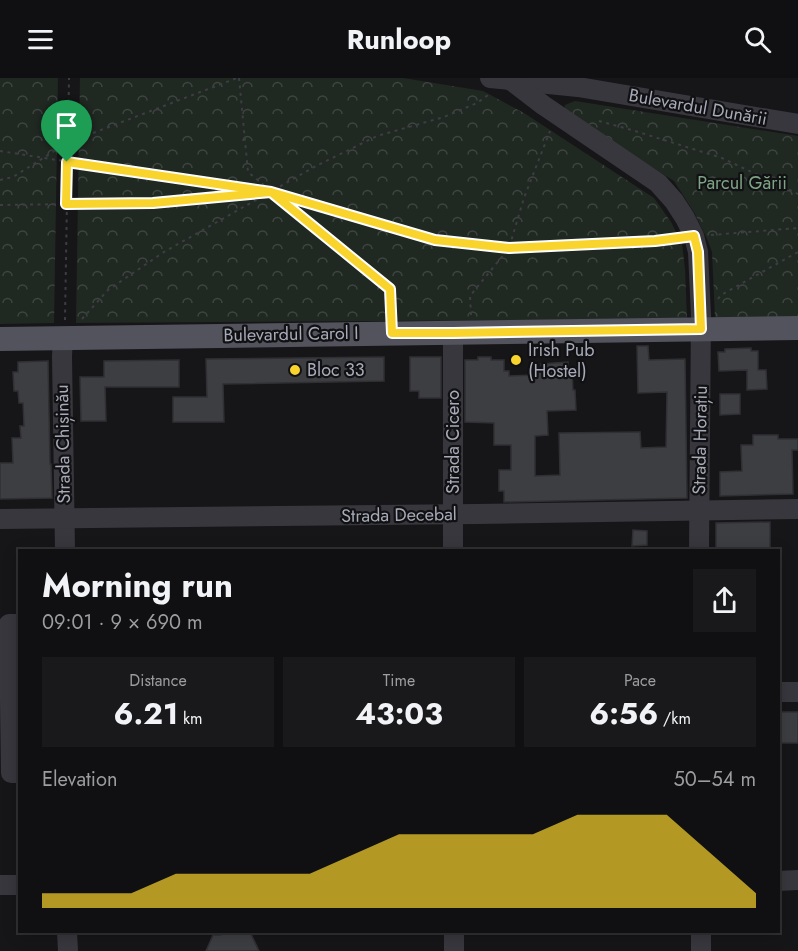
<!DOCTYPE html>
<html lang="en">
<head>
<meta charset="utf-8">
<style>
  body { margin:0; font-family:Jost,sans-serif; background:#19191b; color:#f1f3f6; height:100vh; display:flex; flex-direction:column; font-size:22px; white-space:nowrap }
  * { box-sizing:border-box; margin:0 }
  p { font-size:20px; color:#9c9d9f }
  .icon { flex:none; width:33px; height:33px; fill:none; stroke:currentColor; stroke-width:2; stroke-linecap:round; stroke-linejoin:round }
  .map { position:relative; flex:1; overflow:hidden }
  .side { position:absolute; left:18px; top:471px; width:762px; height:384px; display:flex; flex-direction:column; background:#101012; border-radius:0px; box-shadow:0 3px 15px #0003,0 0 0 2px #303032 }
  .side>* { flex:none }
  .pin { position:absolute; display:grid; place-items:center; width:51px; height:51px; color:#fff; margin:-62px -26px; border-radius:50% 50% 50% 0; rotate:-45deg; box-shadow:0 0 6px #0007 }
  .pin .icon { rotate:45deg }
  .round { display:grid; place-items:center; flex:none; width:63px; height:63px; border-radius:0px; background:#19191b }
  .head { display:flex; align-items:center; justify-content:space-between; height:102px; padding:0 24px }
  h1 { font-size:33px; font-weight:700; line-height:45px }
  .figures { display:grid; grid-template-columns:repeat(3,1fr); gap:9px; height:102px; padding:6px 24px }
  .figures div { display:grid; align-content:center; border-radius:0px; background:#19191b; text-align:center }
  .figures b { font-size:30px; font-weight:700 }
  .figures small { font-size:16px; font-weight:400 }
  .figures p { font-size:16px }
  .chart { height:168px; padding:12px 24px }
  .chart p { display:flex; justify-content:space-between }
  .chart svg { width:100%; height:108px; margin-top:6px; fill:#f9d42d; opacity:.7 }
  header { display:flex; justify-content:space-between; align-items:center; height:78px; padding:0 24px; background:#101012; font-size:27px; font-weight:700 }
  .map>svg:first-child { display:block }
</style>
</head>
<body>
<header><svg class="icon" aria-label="menu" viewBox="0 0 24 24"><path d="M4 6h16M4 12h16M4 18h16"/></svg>Runloop<svg class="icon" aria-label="search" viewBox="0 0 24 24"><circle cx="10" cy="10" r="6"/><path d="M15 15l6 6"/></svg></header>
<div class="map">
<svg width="798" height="873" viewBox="0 0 798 873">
  <defs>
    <pattern id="forest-crowns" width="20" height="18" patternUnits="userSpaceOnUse" patternTransform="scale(1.5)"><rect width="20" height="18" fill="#202822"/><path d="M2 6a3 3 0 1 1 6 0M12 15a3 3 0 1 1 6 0" fill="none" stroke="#3e4440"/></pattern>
  </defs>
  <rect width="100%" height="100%" fill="#161618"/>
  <!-- forest -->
  <g fill="url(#forest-crowns)">
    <polygon points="0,0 58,0 54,245 0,246"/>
    <polygon points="80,0 403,0 483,13 524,35 654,120 671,144 682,166 685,191 687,241 76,245"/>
    <polygon points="575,23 798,58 798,240 715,240 712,174 707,161 695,136 674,103 564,34 565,27"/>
  </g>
  <!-- building -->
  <g fill="#3d3e42" stroke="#303034" stroke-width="1.5">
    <polygon points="637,268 648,268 649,282 685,281 687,420 504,424 504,413 499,413 499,392 511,392 511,367 494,367 494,345 465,344 465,282 478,282 478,279 491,279 491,282 504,282 504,293 509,293 509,298 536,297 535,292 542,292 541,286 568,284 568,293 572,293 573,312 575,312 576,332 547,333 548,357 535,358 535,398 560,397 559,355 640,354 641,370 666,369 667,314 638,315"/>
    <polygon points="751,270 751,273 758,273 758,292 766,292 767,311 747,312 747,292 719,293 718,274 725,274 725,271"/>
    <polygon points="384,279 384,303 223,306 224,344 173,344 173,319 207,319 206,281"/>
    <polygon points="410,279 441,279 441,320 419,320 419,313 410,313"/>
    <polygon points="179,282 179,309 105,309 106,343 81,343 80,299 104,299 104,283"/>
    <polygon points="48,283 50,386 51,386 52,420 0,421 0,385 13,385 12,360 21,360 20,348 24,348 23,325 19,325 18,313 14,313 13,294 18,294 18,284"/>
    <polygon points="720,316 740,316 740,336 720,337"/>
    <polygon points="753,357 778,357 778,361 798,361 798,372 792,372 793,416 720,418 720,394 742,393 741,367 753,367"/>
    <polygon points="770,444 770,472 716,472 716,445"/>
    <polygon points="633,452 647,453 647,467 632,468"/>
    <rect x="778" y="634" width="20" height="31"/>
    <polygon points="221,854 241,854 241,856 251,856 259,873 206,873 213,857 221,857"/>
  </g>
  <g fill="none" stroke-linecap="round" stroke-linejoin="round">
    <!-- path -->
    <g stroke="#3d3d44" stroke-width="2" stroke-dasharray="3 4.5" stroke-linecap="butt">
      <polyline points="239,0 248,94 390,211 391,236"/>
      <polyline points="599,43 635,53 722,80 798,116"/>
      <polyline points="0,73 184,102 271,114 435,162 509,170 655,163 676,161"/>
      <polyline points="0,102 13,99 67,65 237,0"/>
      <polyline points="0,127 153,125 267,114"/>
      <polyline points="711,157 798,150"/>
      <polyline points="718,221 721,217 798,174"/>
      <polyline points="471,237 470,218 509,170 524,120 550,53"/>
      <polyline points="82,241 108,212 164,174 316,88 377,58 444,39 477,25 488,17"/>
      <polyline points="65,242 69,0"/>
    </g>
    <!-- minor -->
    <g stroke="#37373d" stroke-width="20">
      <polyline points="490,0 578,9 798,46"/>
      <polyline points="509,1 543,27 658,105 674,123 685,140 694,158 698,174 701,237 699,472"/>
      <polyline points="63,260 62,278 65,472"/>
      <polyline points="0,441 476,436 798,431"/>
      <polyline points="453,472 453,255"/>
      <polyline points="20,546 9,546 11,695 20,695"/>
      <polyline points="778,614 798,614"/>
      <polyline points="778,803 798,802"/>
      <polyline points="0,807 20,807"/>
      <polyline points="67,854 68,873"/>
      <polyline points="454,854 454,873"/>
      <polyline points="701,854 701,873"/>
    </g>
    <!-- major -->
    <polyline stroke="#52535c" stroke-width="24" points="0,261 798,250"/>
  </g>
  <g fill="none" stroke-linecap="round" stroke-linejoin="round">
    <defs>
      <polyline id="route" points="67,84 271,114 390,211 392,255 453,255 701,251 698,174 694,158 655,163 509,170 435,162 271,114 153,125 66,126 67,84"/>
    </defs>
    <!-- route casing -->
    <use href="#route" stroke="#fff" stroke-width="12"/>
    <!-- route -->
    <use href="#route" stroke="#f9d42d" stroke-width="8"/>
  </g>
  <!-- markers -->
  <g fill="#f9d42d" stroke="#111113" stroke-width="2">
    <circle cx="516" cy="282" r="6"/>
    <circle cx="295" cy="292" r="6"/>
  </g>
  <g text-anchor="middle" stroke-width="4.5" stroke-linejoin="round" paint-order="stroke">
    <!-- street labels -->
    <g font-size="18" fill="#a7aab8" stroke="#111113">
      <text transform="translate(698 29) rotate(10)" y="6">Bulevardul Dunării</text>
      <text transform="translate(291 256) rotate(-1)" y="6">Bulevardul Carol I</text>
      <text transform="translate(700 362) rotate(-89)" y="6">Strada Horațiu</text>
      <text transform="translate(453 364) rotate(-90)" y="6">Strada Cicero</text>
      <text transform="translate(63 366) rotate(-91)" y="6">Strada Chișinău</text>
      <text transform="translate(399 437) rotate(-1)" y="6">Strada Decebal</text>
    </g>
    <!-- park labels -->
    <g font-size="18" fill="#7ea486" stroke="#111113">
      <text x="742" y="111">Parcul Gării</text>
    </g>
    <!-- poi labels -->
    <g font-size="18" fill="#a7aab8" stroke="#111113" text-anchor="start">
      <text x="528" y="278">Irish Pub<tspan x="528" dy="21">(Hostel)</tspan></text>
      <text x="307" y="298">Bloc 33</text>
    </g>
  </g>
</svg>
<div class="pin" style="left:67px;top:84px;background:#1e9e55"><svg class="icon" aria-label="arrive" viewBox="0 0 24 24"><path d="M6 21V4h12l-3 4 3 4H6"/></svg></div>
<section class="side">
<div class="head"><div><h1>Morning run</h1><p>09:01 · 9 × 690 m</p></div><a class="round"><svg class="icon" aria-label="share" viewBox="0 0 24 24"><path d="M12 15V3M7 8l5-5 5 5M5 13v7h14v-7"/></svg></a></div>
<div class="figures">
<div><p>Distance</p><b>6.21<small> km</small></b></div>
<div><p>Time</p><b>43:03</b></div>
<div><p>Pace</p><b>6:56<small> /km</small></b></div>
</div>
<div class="chart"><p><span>Elevation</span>50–54 m</p>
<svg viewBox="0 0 160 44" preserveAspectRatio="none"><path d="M0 44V38L10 38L20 38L30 30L40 30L50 30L60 30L70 22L80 14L90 14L100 14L110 14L120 6L130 6L140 6L150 22L160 38V44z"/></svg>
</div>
</section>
</div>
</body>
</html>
